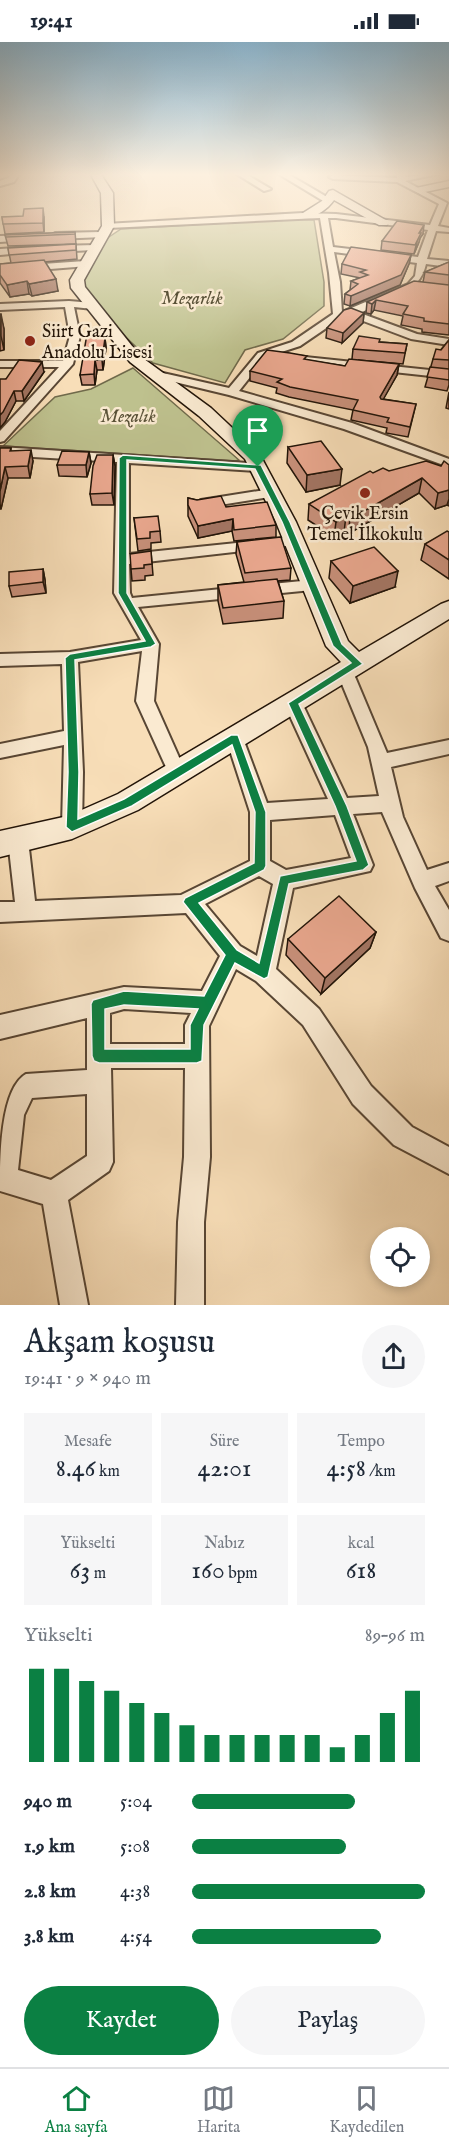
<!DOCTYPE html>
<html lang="tr">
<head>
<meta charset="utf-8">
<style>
  body { margin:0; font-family:"IM FELL English",serif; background:#f6f6f7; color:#1f2937; height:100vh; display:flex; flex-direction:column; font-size:22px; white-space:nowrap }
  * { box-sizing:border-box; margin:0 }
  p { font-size:20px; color:#747a83 }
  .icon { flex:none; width:33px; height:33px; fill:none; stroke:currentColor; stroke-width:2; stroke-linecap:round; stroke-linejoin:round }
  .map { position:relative; height:1263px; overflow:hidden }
  .details { display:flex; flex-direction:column; background:#fff; flex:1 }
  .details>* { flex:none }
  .fabs { position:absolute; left:370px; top:1185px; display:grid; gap:12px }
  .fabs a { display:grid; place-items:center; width:60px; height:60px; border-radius:50%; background:#fff; box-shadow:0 3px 9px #0003; font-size:30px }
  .pin { position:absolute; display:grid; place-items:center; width:51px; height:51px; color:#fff; margin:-62px -26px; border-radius:50% 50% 50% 0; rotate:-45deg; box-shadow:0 0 6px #0007 }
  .pin .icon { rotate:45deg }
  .round { display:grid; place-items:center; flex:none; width:63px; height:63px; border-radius:32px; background:#f6f6f7 }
  .summary { display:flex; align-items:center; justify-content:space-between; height:102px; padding:0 24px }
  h1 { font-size:33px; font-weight:600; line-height:45px }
  .figures { display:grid; grid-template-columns:repeat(3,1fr); gap:9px; height:102px; padding:6px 24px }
  .figures div { display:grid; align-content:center; border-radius:0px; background:#f6f6f7; text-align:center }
  .figures b { font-size:26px; font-weight:600 }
  .figures small { font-size:16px; font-weight:400 }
  .figures p { font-size:16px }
  .chart { height:168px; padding:12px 24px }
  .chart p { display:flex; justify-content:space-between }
  .chart svg { width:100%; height:108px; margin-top:6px; stroke:#0b8043; stroke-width:6 }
  .primary-button { display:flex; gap:12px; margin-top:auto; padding:12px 24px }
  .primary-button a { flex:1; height:69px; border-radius:36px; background:#0b8043; color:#fff; font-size:24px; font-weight:600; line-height:69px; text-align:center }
  .primary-button a+a { background:#f6f6f7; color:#1f2937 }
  ul { padding:0 24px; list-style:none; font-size:20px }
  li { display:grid; grid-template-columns:96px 72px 1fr; align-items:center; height:45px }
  li i { height:15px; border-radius:8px; background:#0b8043 }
  .status { display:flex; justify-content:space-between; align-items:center; height:42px; padding:0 30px; background:#fff; direction:ltr }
  .status svg { height:16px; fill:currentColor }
  .menu { display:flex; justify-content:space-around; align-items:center; height:84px; border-top:2px solid #e0e1e3; background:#fff; font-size:16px; color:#747a83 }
  .menu a { display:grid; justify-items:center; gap:3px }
  .menu .active { color:#0b8043 }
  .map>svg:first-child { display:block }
</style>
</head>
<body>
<div class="status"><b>19:41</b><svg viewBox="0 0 49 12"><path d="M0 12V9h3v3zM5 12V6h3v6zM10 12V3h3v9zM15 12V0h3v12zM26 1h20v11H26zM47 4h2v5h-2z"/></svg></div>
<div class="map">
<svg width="449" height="1263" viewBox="0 0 449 1263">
  <rect width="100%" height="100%" fill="#f8deb8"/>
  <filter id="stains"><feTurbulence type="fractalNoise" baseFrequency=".00333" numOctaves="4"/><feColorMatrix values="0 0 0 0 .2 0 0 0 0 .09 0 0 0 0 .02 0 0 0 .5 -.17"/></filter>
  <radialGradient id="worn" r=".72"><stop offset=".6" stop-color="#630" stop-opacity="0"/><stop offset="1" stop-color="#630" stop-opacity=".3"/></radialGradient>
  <!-- green -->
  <g fill="#bec18e" stroke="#706a4b" stroke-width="1.5">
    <polygon points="296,177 314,178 324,240 324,264 283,297 245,308 225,341 153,321 93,264 80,239 103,199 121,187"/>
    <polygon points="133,326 239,418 235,419 3,404 55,355 91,347"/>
  </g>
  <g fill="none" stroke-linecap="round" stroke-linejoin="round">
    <defs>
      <g id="street">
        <polygon points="13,131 20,131 14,140 0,144 0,139 8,136"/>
        <polygon points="235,131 244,131 271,147 264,149"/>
        <polygon points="277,131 286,131 332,158 325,160"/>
        <path d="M397,131H405V135L442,131L405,139L447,161L438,184L449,186V190L436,189L427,217L449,219V225L426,222C420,252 385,259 360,271L417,292L449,297V303L411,297L350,274L341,276L300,304L266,315L239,349L352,381L449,417V425L344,387L229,353L150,334L149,332L154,329L229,346L258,311L292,300L333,272L329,231L320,176L108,186H105V182L303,171L336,172L430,183L439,162L397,140L333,137L329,135L333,133L397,136ZM328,176H336L428,188L418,215L333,205ZM334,210L417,221L415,234L408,242L342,270L340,240Z"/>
        <polygon points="101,190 104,191 104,195 55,197 51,194 55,191"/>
        <polygon points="32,193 33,195 29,198 0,200 0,194"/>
        <polygon points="96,203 97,205 93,208 55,210 51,207 55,204"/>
        <polygon points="30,205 34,208 33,210 0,213 0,207"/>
        <polygon points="85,219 88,220 88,224 0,231 0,225"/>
        <polygon points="69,259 93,261 98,264 93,267 74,265 80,294 73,322 4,399 0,400 0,389 59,325 0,325 0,319 63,319 70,294 65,265 0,268 0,262"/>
        <polygon points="286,313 449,330 449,336 282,318 281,316"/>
        <polygon points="0,405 262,422 264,425 258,429 129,421 129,512 294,495 301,499 294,503 129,522 130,551 132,556 312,538 319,543 312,548 138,565 159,602 154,659 186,731 183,736 177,739 171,736 136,659 142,609 78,620 83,730 82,785 79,791 72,793 65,791 62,785 64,703 0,716 0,702 64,689 62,622 0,624 0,612 70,610 141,598 114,551 117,420 0,413"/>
        <polygon points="271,447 276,448 278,451 276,454 201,466 194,462 201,458"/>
        <path d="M345,624L351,626L353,630L387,711L449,698V712L391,725L403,775L427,828L449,821V839L435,844L449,868V899L441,896L415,846L382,770L353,772L373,823L370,829L293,846L276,927L319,967L371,1044L412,1085L449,1105V1132L394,1103L353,1062L303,983L256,939L236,927L209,984L210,1115L204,1180V1263H176L178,1180L184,1115L185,1026H111L113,1120L109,1129L68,1158L88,1263H60L43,1162L0,1149C0,1116 0,1047 26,1032L87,1028V976L0,997V973L124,945L202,949L220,914L186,871L0,880V860H15L8,798L11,792L18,789L25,792L28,798L35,859L181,853L250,819V770L226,696L229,691L235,689L241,691L267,761L328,757L284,661L287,656L293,654L299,656L302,661L347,756L379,754L368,705L337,630L339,626ZM335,773L351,816L286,828L270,819V778ZM259,834L273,842L257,914L240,904L205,862ZM124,967L191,971L185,983V1002H110V971ZM87,1052V1114L51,1138L18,1128L24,1073L32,1056Z"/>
      </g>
      <g id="secondary">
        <polygon points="90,131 100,131 113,151 114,184 84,238 85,245 140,314 211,366 259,411 296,480 348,599 359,610 441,562 449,559 449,577 138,768 72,797 0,815 0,789 68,774 118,752 341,620 326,604 276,480 245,417 199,374 130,320 71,246 70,238 102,184 101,151"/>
        <polygon points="449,139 449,145 420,151 415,148 416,146"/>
        <path d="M333,148L389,180L387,183H379L334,158C328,167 314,177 303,175V171L322,159L329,149Z"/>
      </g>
    </defs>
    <!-- street casing -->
    <use href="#street" stroke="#584634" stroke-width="4"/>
    <!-- secondary casing -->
    <use href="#secondary" stroke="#221408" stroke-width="3"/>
    <!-- street -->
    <use href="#street" fill="#faead1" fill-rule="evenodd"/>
    <!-- secondary -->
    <use href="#secondary" fill="#faead1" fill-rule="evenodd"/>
  </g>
  <!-- wall -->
  <g fill="#c8907a" stroke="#221408" stroke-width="1.5">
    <polygon points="380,131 396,131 395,134 380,133"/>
    <polygon points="2,175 44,175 44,190 5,192"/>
    <polygon points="75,190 76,202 8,204 5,193"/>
    <polygon points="423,192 420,196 419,200 414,212 381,208 382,199"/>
    <polygon points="76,202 77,217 45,220 58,249 32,254 29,252 10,255 0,241 0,222 11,221 8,206"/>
    <polygon points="411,213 409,222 400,243 350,264 344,262 345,252 350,248 351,239 360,236 341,232 342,222"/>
    <polygon points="449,220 449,293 422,290 422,287 401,283 403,274 374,268 371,272 366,271 367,260 423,240 425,230"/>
    <polygon points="364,271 363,281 342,301 326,296 327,286"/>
    <polygon points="0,272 4,287 4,308 0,309"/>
    <polygon points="99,287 100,296 105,296 106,306 103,328 97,328 95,343 82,343 80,333"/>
    <polygon points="449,298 449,343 447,349 425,345 433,317"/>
    <polygon points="380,300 407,302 403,322 358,318 399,322 397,333 383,357 416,362 408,395 386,391 387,386 351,378 353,368 289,355 276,351 277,346 250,339 250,329 306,318 345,324 352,317 353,307"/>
    <polygon points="44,330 24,359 16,359 5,380 6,337"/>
    <polygon points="449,350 449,367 446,366"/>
    <polygon points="288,405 340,443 306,450 287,421"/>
    <polygon points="0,406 11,406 11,409 33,419 30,436 8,436 1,467 0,467"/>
    <polygon points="89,410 91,421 87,435 59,434 57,423"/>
    <polygon points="113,413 115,424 114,463 92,463 90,452"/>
    <polygon points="449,423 449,464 447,463 435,467 419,451 348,492 344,490 334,495 308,478 309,462 373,431"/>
    <polygon points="188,456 226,465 276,483 276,495 234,499 232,489 198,496 188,474"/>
    <polygon points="134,476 160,489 161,500 151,501 151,507 138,509"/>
    <polygon points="449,490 449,537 421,518 425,502"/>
    <polygon points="237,500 291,526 290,538 278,539 284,559 283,576 223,582 218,559 218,543 244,540 236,512"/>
    <polygon points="151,509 153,533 145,534 145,538 132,539 131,527"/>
    <polygon points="331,519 395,545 350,561 329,536"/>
    <polygon points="43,527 45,538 46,551 12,555 9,544"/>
    <polygon points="376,890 370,906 321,952 286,913 288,897"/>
  </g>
  <!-- shaded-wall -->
  <g fill="#a37563" stroke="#221408" stroke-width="1.5">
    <polygon points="43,166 44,175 44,190 43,181"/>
    <polygon points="424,183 423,192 420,196 419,200 414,212 419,191"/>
    <polygon points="411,213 409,222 400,243 350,264 351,254"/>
    <polygon points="56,237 58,249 32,254 29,242"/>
    <polygon points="27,239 29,252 10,255 7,243"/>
    <polygon points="376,258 374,268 371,272 372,262"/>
    <polygon points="364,271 363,281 342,301 343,291"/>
    <polygon points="1,272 4,287 4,308 1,294"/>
    <polygon points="105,296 106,306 103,328 102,318"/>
    <polygon points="95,318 97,328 95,343 94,332"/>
    <polygon points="42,320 44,330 24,359 22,349"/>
    <polygon points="399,322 397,333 379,365 380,355"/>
    <polygon points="14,349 16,359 5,380 0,386 0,373"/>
    <polygon points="31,408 33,419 30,436 28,424"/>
    <polygon points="89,410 91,421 87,435 86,423"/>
    <polygon points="113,413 115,424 114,463 112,451"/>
    <polygon points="5,425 8,436 1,467 0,462 0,449"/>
    <polygon points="342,427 340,443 306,450 307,433"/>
    <polygon points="422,436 419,451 348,492 350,477"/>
    <polygon points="449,448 449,457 447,463 435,467 438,451"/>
    <polygon points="346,474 344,490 334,495 336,480"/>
    <polygon points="233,477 232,489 198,496 198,484"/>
    <polygon points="43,527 45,538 46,551 43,540"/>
    <polygon points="398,529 395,545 350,561 353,544"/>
    <polygon points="376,890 370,906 321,952 325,936"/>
  </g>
  <!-- building -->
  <g fill="#e9a78e" stroke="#221408" stroke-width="1.5">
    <polygon points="43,166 43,181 3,182 2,175 23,174 24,167"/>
    <polygon points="397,179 424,183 419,191 421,191 415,203 382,199"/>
    <polygon points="75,190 75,192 6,195 5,193"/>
    <polygon points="76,202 76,208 9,213 8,206"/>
    <polygon points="351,205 411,213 401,233 351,254 345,252 358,242 351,239 368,233 360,230 366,228 342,222"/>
    <polygon points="44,218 56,237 29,242 27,239 7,243 0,233 0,222"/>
    <polygon points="449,220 449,233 425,230"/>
    <polygon points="414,239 449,243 449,282 424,279 424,276 403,272 408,264 376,258 372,262 367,260"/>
    <polygon points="351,266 364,271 343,291 327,286 344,268"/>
    <polygon points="0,272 1,272 0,294"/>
    <polygon points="88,286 99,287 98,296 105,296 102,318 95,318 94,332 80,333"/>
    <polygon points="359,294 380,297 379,300 407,302 405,311 353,307"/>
    <polygon points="449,298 449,318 433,317 436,307 441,308"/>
    <polygon points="267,308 290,311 307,314 304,317 345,324 349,317 399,322 380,355 381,357 416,362 410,385 387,380 389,376 353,368 358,358 290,345 277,340 282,337 250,329"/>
    <polygon points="19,318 42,320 22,349 14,349 3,370 0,373 0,337 6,337"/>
    <polygon points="430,325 449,327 449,338 427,335"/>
    <polygon points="321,399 342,427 307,433 288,405"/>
    <polygon points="0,406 11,406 10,409 31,408 28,424 5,425 0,449"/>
    <polygon points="62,409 89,410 86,423 57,423"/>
    <polygon points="97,413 113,413 112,451 90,452 93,424"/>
    <polygon points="426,419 441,424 444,419 449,423 449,448 438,451 422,436 350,477 346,474 336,480 309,462 370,429 373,431 383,426 389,429"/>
    <polygon points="221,454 226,465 267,460 276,483 234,488 233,477 198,484 188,463 188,456 197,458"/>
    <polygon points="158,474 160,489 150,490 150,496 137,497 134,476"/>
    <polygon points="447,489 449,490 449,518 425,502"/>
    <polygon points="281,495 291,526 245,531 237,500"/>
    <polygon points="374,505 398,529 353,544 331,519"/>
    <polygon points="151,509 152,522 144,523 144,526 131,527 130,512"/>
    <polygon points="43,527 43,540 9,544 9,530"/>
    <polygon points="277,537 284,559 223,566 218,543"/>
    <polygon points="339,854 376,890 325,936 288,897"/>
  </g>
  <!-- sky -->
  <linearGradient id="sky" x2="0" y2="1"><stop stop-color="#8ab7d3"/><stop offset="0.43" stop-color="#fcf0df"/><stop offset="1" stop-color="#fcf0df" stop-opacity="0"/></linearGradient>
  <rect width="449" height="308" fill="url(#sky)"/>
  <!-- route -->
  <path fill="#0b8043" stroke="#fff" stroke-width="1.5" fill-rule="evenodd" d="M123,413L261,423L290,480L342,602L363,622L299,662L347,764L369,823L363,828L289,842L268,935L264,937L235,921L204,983L202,1019L197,1021H99L94,1019L92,1014L91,962L93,958L124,949L204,954L225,913L183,860L185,856L254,821L255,770L232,703L132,764L72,790L66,785L68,730L65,616L70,612L145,599L118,551L119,416ZM127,418L255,427L282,480L333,604L351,621L288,661L335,764L356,819L280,834L259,921L237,908L199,861L264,828L266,824V770L238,693H231L124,757L78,777L79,730L75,618L151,605L156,602L127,551ZM124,963L198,967L190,983V1007H105V967Z"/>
  <!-- markers -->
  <g fill="#8f2418" stroke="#faead1" stroke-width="2">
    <circle cx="30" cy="299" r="6"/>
    <circle cx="365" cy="451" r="6"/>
  </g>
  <g text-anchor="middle" stroke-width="5" stroke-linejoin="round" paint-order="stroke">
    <!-- far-park labels -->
    <g font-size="18" font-style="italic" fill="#595137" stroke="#faead1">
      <text x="192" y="262">Mezarlık</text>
      <text x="128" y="380">Mezalık</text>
    </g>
    <!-- far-poi labels -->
    <g font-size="18" fill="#221408" stroke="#faead1" text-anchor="start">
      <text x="42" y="295">Siirt Gazi<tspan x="42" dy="21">Anadolu Lisesi</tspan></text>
      <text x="365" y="477" text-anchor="middle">Çevik Ersin<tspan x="365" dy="21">Temel İlkokulu</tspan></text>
    </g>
  </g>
  <rect width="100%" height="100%" filter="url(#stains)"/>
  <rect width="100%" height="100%" fill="url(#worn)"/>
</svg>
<div class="fabs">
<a><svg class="icon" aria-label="locate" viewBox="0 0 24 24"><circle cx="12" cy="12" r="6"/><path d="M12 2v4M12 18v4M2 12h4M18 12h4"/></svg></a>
</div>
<div class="pin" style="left:258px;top:425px;background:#1e9e55"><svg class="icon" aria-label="arrive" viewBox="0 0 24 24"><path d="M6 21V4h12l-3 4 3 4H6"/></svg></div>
</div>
<section class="details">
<div class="summary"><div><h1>Akşam koşusu</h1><p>19:41 · 9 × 940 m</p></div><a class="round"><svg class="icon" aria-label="share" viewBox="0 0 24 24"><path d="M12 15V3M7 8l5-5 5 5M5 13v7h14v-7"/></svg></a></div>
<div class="figures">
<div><p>Mesafe</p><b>8.46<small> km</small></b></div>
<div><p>Süre</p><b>42:01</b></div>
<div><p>Tempo</p><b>4:58<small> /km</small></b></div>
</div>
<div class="figures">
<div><p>Yükselti</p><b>63<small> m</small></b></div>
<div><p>Nabız</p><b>160<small> bpm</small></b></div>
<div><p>kcal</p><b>618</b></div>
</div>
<div class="chart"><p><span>Yükselti</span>89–96 m</p>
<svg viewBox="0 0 160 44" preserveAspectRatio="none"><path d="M5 44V6M15 44V6M25 44V11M35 44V15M45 44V20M55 44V24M65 44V29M75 44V33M85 44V33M95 44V33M105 44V33M115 44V33M125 44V38M135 44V33M145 44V24M155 44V15"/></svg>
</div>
<ul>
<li><b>940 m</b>5:04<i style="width:70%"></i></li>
<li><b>1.9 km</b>5:08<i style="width:66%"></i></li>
<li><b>2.8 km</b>4:38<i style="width:100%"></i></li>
<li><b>3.8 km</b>4:54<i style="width:81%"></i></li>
</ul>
<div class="primary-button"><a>Kaydet</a><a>Paylaş</a></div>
</section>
<nav class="menu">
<a class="active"><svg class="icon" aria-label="home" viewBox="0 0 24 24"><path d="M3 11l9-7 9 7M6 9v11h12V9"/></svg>Ana sayfa</a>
<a><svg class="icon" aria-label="map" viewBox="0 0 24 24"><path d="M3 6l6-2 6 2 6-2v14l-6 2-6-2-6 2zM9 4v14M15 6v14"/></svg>Harita</a>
<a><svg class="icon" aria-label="saved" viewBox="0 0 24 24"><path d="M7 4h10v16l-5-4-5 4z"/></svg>Kaydedilen</a>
</nav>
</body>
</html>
